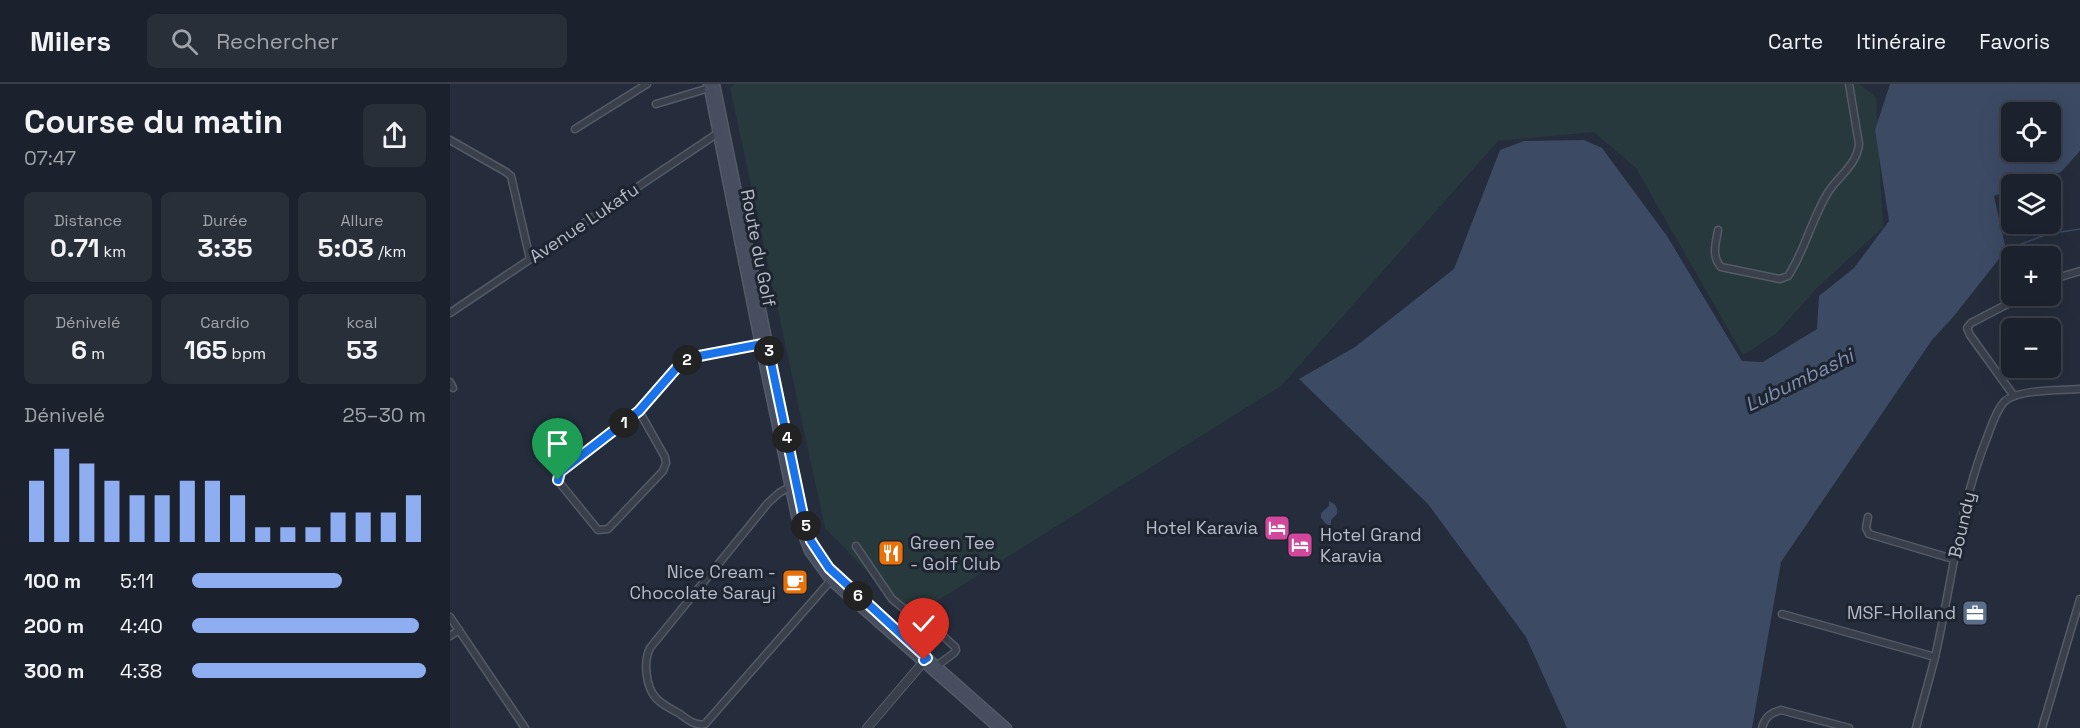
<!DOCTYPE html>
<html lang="fr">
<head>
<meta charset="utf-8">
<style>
  body { margin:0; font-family:"Space Grotesk",sans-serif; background:#292f39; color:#f1f3f6; height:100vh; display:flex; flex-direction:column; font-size:22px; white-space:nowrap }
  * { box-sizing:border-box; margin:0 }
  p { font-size:20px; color:#a0a4aa }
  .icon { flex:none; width:33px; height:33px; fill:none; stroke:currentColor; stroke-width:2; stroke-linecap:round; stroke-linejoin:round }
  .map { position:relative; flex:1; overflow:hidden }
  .sheet { display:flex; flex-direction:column; background:#1c222d; width:450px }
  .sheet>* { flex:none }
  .controls { position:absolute; left:1551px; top:18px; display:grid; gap:12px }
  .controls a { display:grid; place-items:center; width:60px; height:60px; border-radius:9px; background:#1c222d; box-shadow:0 6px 24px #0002,0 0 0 2px #3a3f49; font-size:30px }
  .pin { position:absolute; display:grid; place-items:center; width:51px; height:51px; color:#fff; margin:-62px -26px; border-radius:50% 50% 50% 0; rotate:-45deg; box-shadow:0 0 6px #0007 }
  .pin .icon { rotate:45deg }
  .km { position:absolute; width:30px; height:30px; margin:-15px; border-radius:50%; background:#222; color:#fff; font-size:16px; line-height:30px; text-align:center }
  .round { display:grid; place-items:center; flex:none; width:63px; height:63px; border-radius:9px; background:#292f39 }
  .head { display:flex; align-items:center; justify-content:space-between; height:102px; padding:0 24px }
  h1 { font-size:33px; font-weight:800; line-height:45px }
  .stats { display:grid; grid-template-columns:repeat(3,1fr); gap:9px; height:102px; padding:6px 24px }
  .stats div { display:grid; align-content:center; border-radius:9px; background:#292f39; text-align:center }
  .stats b { font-size:26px; font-weight:800 }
  .stats small { font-size:16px; font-weight:400 }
  .stats p { font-size:16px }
  .chart { height:168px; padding:12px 24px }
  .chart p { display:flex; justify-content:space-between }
  .chart svg { width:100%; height:108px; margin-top:6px; stroke:#8faef2; stroke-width:6 }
  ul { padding:0 24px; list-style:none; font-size:20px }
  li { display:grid; grid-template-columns:96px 72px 1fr; align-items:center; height:45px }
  li i { height:15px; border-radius:8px; background:#8faef2 }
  header { display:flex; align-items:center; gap:36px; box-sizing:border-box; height:84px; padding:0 30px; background:#1c222d; border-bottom:2px solid #3a3f49 }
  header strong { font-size:28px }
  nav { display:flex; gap:33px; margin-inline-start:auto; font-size:21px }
  .search { width:420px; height:54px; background:#292f39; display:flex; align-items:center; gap:15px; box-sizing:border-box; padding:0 21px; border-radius:9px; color:#a0a4aa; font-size:22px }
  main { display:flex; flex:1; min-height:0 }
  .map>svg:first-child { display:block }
</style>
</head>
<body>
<header>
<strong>Milers</strong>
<div class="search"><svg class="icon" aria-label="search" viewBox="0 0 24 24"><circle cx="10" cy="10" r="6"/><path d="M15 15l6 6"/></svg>Rechercher</div>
<nav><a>Carte</a><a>Itinéraire</a><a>Favoris</a></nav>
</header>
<main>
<section class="sheet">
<div class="head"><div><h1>Course du matin</h1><p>07:47</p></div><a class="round"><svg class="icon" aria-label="share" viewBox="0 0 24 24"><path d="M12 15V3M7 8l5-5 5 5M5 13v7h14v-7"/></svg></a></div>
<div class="stats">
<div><p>Distance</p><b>0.71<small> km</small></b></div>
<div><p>Durée</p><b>3:35</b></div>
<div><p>Allure</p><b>5:03<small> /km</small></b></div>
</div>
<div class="stats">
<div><p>Dénivelé</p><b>6<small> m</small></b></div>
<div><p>Cardio</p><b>165<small> bpm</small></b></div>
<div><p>kcal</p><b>53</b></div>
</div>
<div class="chart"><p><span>Dénivelé</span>25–30 m</p>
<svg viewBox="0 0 160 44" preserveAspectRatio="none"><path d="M5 44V19M15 44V6M25 44V12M35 44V19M45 44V25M55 44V25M65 44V19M75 44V19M85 44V25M95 44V38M105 44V38M115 44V38M125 44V32M135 44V32M145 44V32M155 44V25"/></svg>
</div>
<ul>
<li><b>100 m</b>5:11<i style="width:64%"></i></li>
<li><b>200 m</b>4:40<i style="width:97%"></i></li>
<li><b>300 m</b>4:38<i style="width:100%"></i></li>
</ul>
</section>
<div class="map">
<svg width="1630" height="644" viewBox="0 0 1630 644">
  <rect width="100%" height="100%" fill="#252d3c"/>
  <!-- green -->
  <polygon fill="#27393d" points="285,0 1409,0 1426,13 1433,143 1364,207 1327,249 1293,271 1186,84 1144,48 1048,57 831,302 461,533 375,444 280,4"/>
  <!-- water -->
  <g fill="#3c4a64" fill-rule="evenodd">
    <path d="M1440,0H1630V67L1611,88L1576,100H1562L1561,105L1544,112L1556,166L1504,232L1482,256L1331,478L1302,644H1117L1076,553L978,420L849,295L905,263L1004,185L1050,66L1074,57L1134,56L1152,64L1217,152L1292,277L1313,278L1367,245L1369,212L1404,184L1439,137L1425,46ZM1562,28H1600V68H1562Z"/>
    <path d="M879,417C885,420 888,422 887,430L881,436V442L876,440L871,434V429L879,422Z"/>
  </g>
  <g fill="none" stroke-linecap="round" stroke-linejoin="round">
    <!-- stream -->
    <polyline stroke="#3c4a64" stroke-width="1.5" points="1555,166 1598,150 1630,145"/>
    <defs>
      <g id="minor">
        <polyline points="206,20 259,4"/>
        <polyline points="125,45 197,0"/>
        <polyline points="0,56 56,88 61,92 80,175"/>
        <path d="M1268,146C1266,159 1261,172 1271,183L1330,195L1338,192C1355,167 1362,133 1379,107C1390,91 1407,80 1409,60L1399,0"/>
        <polyline points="1600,196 1630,187"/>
        <polyline points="0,229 271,47"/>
        <polyline points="0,298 3,304"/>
        <polyline points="1564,312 1520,251 1517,244 1521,239 1573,212"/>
        <polyline points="189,327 215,373 216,379 213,387 158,445 148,446 109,398 107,394 110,389 189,327 230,280 245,273 314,260"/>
        <path d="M343,401L329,409L318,419L200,564C193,578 196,603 206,614C212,621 222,625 230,630C238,636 245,642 255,640L382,495"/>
        <polyline points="1418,433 1416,444 1419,450 1503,475"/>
        <polyline points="406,462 442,515 453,524 473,533 505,563 506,566 504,569 484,584"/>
        <polyline points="1332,530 1485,573"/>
        <polyline points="0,533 75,644"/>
        <polyline points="0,552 9,546"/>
        <path d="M1312,644C1315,633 1320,629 1331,626L1399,644"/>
        <path d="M1466,644C1472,620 1479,597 1485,573C1502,499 1509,422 1538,351C1542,340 1546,327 1554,318C1567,305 1612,306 1630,305"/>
        <polyline points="1592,644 1630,515"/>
      </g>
      <polyline id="tertiary" points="417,644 476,575"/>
      <g id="secondary">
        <polyline points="258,0 310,261 346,432 359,467 380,496 548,644"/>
        <path d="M265,0L353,431C360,459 373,479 393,499L557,644"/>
      </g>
    </defs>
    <!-- minor casing -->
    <use href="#minor" stroke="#545b67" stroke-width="9"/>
    <!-- tertiary casing -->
    <use href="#tertiary" stroke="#545b67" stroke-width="10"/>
    <!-- secondary casing -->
    <use href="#secondary" stroke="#545b67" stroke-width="11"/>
    <!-- minor -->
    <use href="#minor" stroke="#39404c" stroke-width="6"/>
    <!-- tertiary -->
    <use href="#tertiary" stroke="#39404c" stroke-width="8"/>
    <!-- secondary -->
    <use href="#secondary" stroke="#474e5f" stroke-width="8"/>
  </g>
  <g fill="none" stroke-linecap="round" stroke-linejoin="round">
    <defs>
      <polyline id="route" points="108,396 110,388 189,327 230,280 244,273 317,259 353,431 361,457 379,484 477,574 474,576"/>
    </defs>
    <!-- route casing -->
    <use href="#route" stroke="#fff" stroke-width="12"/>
    <!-- route -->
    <use href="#route" stroke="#1a73e8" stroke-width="8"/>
  </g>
  <!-- icons -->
  <defs>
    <symbol id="hotel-square" viewBox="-11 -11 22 22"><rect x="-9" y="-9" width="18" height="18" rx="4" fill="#d1479c" stroke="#1e2531"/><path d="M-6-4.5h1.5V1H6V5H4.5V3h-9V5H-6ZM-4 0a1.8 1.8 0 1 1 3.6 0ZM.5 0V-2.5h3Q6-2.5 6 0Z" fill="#fff"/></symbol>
    <symbol id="restaurant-square" viewBox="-11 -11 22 22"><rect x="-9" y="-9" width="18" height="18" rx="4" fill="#e8710a" stroke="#1e2531"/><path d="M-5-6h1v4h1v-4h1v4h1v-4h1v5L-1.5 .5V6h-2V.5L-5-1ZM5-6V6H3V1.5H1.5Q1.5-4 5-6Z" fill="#fff"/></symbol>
    <symbol id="cafe-square" viewBox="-11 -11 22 22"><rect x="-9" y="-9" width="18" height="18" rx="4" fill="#e8710a" stroke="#1e2531"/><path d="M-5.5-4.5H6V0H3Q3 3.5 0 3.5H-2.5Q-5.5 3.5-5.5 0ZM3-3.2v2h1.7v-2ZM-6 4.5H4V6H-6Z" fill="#fff"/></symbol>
    <symbol id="office-square" viewBox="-11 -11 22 22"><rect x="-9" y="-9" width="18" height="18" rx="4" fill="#5c6f8a" stroke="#1e2531"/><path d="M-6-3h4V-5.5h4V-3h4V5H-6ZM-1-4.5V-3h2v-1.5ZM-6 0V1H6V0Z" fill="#fff"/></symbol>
  </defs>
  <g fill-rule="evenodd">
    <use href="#hotel-square" x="812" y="429" width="30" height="30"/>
    <use href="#hotel-square" x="835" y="446" width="30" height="30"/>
    <use href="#restaurant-square" x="426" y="454" width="30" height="30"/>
    <use href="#cafe-square" x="330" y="483" width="30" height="30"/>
    <use href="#office-square" x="1510" y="514" width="30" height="30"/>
  </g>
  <g text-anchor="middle" stroke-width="6" stroke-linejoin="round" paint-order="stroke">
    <!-- street labels -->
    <g font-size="18" fill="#b5bbc8" stroke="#1e2531">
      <text transform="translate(134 139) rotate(-34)" y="6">Avenue Lukafu</text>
      <text transform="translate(308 164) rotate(79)" y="6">Route du Golf</text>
      <text transform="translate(1512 441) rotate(-77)" y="6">Boundy</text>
    </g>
    <!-- poi labels -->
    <g font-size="18" fill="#b5bbc8" stroke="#1e2531" text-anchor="end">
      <text x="808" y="450">Hotel Karavia</text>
      <text x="870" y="457" text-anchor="start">Hotel Grand<tspan x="870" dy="21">Karavia</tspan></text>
      <text x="460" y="465" text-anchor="start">Green Tee<tspan x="460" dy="21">- Golf Club</tspan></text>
      <text x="326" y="494">Nice Cream -<tspan x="326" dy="21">Chocolate Sarayi</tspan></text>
      <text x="1506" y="535">MSF-Holland</text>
    </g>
    <!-- water labels -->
    <g font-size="20" font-style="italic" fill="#7e8fae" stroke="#1e2531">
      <text transform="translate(1349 296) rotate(-26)" y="7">Lubumbashi</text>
    </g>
  </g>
</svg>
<div class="controls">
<a><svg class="icon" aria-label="locate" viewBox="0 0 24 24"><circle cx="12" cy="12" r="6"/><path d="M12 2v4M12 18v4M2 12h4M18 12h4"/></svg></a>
<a><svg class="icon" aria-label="layers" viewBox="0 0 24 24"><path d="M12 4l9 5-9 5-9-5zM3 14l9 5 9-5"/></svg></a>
<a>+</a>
<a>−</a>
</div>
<div class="pin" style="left:108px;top:396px;background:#1e9e55"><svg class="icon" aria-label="arrive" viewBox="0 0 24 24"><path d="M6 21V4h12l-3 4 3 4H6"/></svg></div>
<div class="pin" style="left:474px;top:576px;background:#d93025"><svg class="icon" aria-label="check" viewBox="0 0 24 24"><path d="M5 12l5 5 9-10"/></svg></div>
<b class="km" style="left:174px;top:339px">1</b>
<b class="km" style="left:237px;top:276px">2</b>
<b class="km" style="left:319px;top:267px">3</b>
<b class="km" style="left:337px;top:354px">4</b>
<b class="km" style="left:356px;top:442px">5</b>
<b class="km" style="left:408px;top:512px">6</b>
</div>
</main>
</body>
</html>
